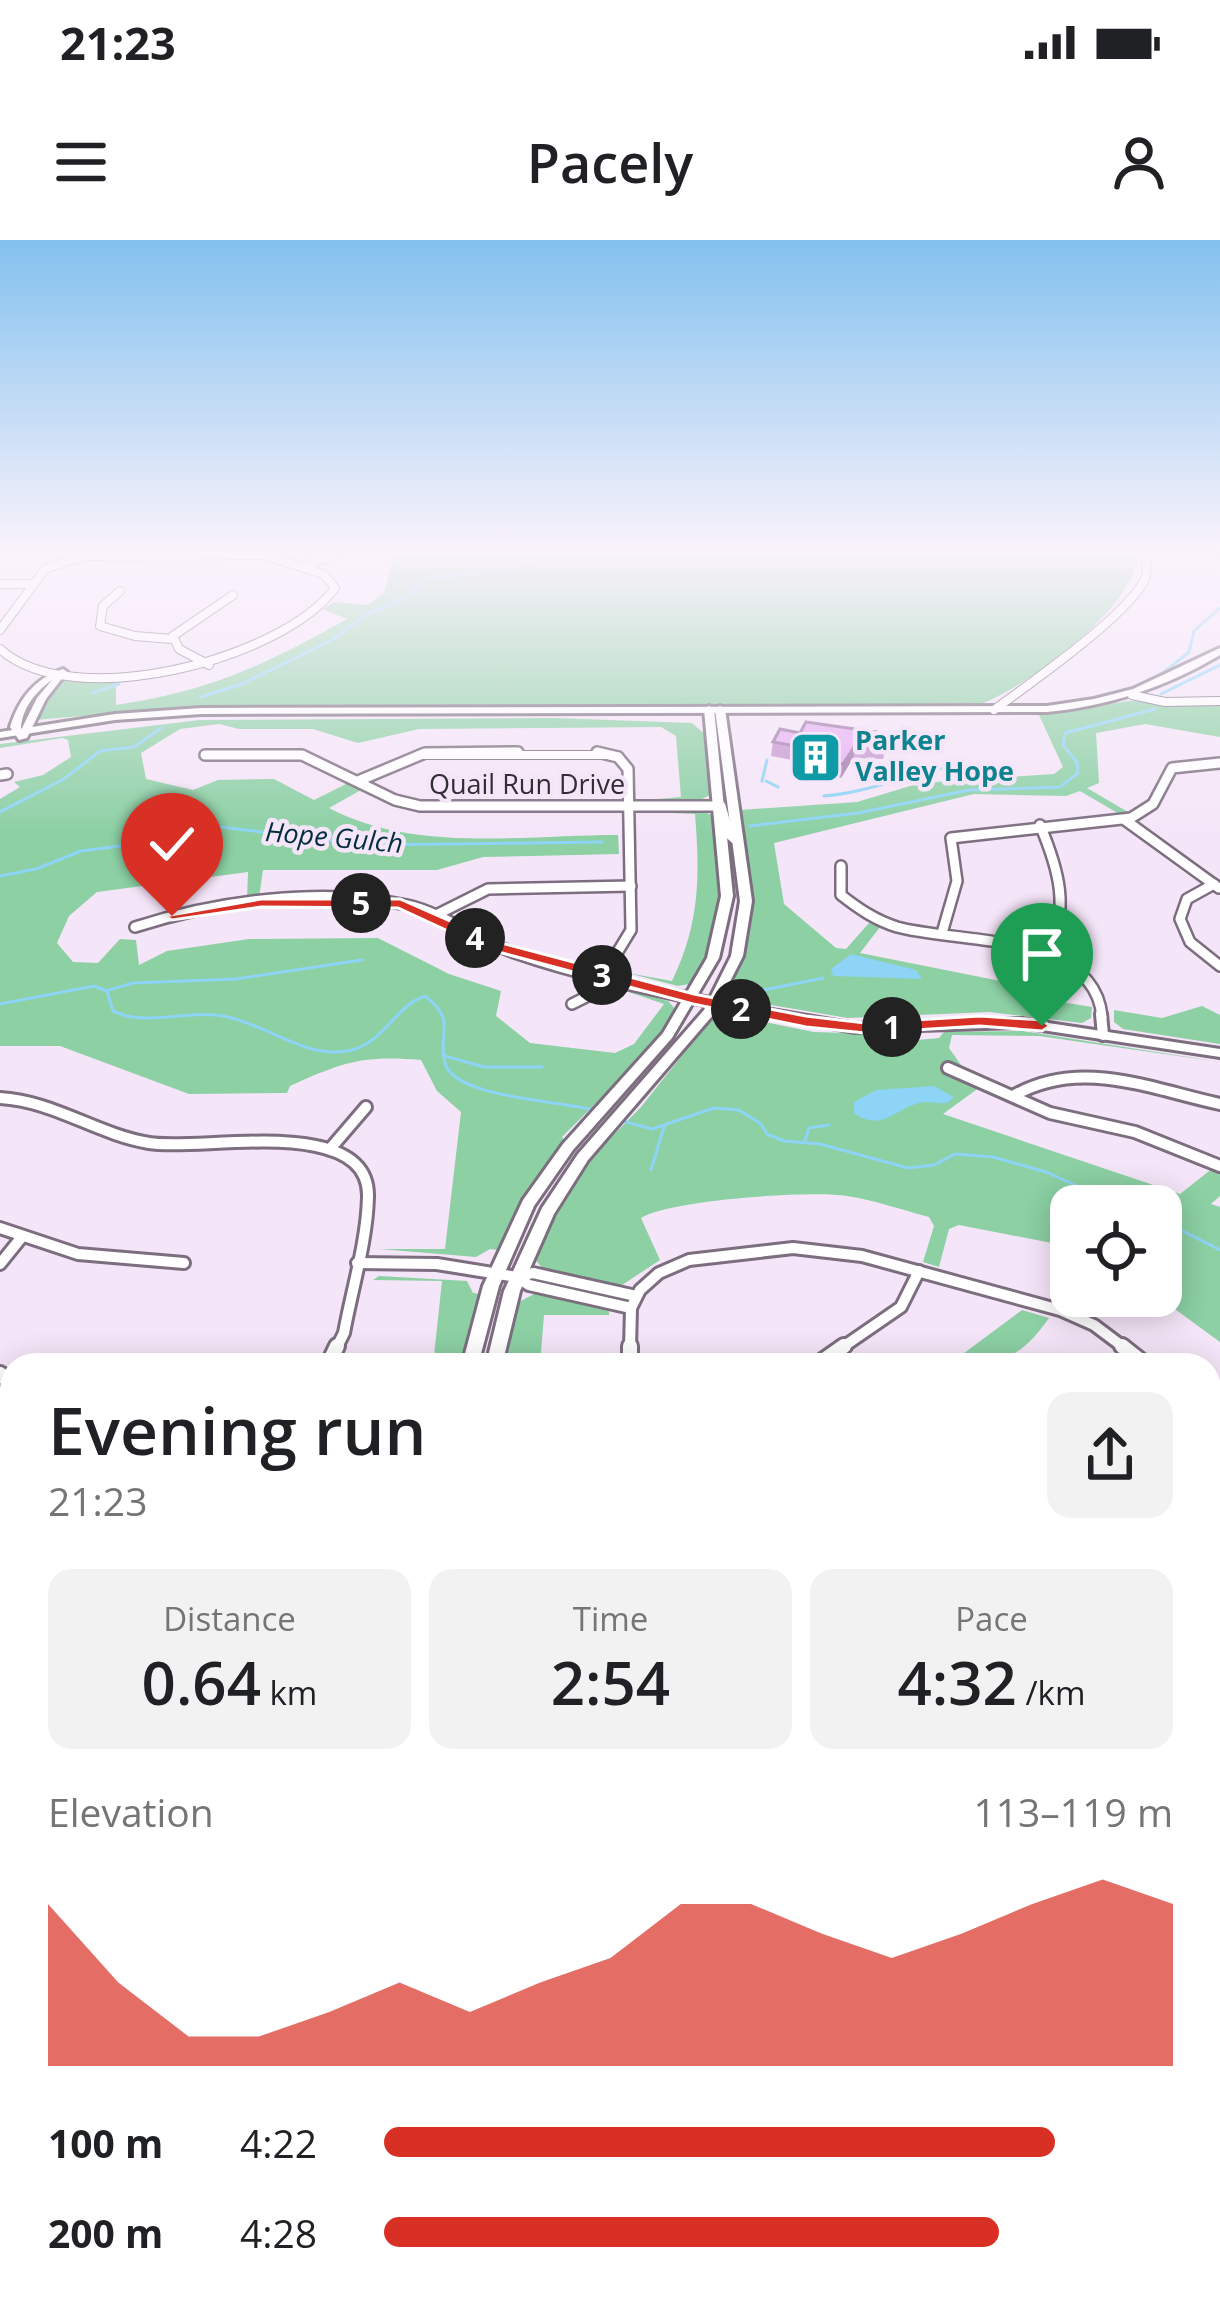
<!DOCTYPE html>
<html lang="en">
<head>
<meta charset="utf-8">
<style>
  body { margin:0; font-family:"Open Sans",sans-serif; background:#f2f2f2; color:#202124; height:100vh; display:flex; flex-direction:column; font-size:45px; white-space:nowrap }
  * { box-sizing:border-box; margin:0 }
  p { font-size:39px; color:#757577 }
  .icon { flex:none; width:66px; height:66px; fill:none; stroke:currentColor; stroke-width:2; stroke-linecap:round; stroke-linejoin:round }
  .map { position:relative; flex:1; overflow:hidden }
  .side { position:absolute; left:0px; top:1113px; width:1221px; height:951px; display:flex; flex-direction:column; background:#fff; border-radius:36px 36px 0 0; box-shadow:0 6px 30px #0003 }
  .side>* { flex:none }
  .controls { position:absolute; left:1050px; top:945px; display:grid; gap:24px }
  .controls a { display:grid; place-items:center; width:132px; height:132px; border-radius:24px; background:#fff; box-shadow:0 6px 30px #0003; font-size:60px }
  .pin { position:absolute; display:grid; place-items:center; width:102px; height:102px; color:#fff; margin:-123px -51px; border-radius:50% 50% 50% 0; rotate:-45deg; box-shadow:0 0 12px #0007 }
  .pin .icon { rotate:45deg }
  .km { position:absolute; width:60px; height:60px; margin:-30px; border-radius:50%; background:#222; color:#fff; font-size:33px; line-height:60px; text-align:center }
  .round { display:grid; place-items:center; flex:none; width:126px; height:126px; border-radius:24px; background:#f2f2f2 }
  .overview { display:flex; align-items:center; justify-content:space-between; height:204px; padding:0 48px }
  h1 { font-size:66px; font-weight:600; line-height:90px }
  .stats { display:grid; grid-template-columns:repeat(3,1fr); gap:18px; height:204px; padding:12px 48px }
  .stats div { display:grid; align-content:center; border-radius:24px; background:#f2f2f2; text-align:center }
  .stats b { font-size:60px; font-weight:600 }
  .stats small { font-size:33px; font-weight:400 }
  .stats p { font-size:33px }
  .chart { height:336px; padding:24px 48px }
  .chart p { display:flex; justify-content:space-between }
  .chart svg { width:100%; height:216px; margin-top:12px; fill:#d93025; opacity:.7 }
  ul { padding:0 48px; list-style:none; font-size:39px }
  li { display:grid; grid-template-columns:192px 144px 1fr; align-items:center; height:90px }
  li i { height:30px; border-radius:15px; background:#d93025 }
  .status { display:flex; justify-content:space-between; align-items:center; height:84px; padding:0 60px; background:#fff; direction:ltr }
  .status svg { height:33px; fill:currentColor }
  header { display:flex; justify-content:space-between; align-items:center; height:156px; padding:0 48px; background:#fff; font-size:54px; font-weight:600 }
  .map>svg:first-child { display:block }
</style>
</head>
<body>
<div class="status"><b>21:23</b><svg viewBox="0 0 49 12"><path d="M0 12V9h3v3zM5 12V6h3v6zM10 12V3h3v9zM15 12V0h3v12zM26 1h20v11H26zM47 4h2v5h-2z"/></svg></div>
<header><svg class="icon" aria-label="menu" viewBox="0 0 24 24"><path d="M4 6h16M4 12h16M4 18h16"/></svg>Pacely<svg class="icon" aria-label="person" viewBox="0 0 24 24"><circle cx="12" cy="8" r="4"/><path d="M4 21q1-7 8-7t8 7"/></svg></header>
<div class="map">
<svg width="1220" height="2062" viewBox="0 0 1220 2062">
  <rect width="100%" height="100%" fill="#f5e5f8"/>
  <!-- green -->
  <g fill="#8cd0a4">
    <path d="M396,307H1136C1148,360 1023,451 977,465L188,467L35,480L49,453L66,438L116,443V465C212,450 263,426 347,379L323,369L334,362L367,365L384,353Z"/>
    <polygon points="1129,461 1220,464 1220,497 1145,484 1096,493 1099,543 1087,548 1128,572 1121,575 1080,551 1066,556 974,554 774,603 784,664 836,708 846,709 869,683 880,687 860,713 1021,745 1037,758 1092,767 1091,778 1082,783 989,772 848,778 747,761 729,750 752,676 740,570 857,562 920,543 1054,534 1063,527 1039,475"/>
    <path d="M555,478L692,483L706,495L712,554L700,560H646L681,557L676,496L661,487L419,489L358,503L313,489H239L219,484L180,489L141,513L146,539L193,550L218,540L274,539L314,560L348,543L361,550L329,568C414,613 524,595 618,595L619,614L483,617L437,630H263L259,658L247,659L248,632L97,652L69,676L57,703L73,722L98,723L120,699L136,700L139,725L167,711L249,699L378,698L449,734L501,751L496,776L530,803L615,813L634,804L664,764L617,748L668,761L678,772L635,824L562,897L565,901L525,957L498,1010L490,1009L476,1017L380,1009H445L461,872L437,851L421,820C362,815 343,822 290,846L287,853L189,854L60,806H0V559L20,547L14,542L43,535L71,517L68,500L62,498L0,508V504L200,480Z"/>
    <path d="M702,571L714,576C721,637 724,686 695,743L678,746L628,733L672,741C700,683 700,637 695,574L646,572Z"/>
    <polygon points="1202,766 1220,775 1220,804 1123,789 1114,782 1114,770 1162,778"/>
    <path d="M729,775L814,792L906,795L918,800L939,798L944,792L1023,791L1220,822L1039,796L952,795L949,808L961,825L991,839L943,874L1180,954L1213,928L1220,931V956L1211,964L1220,967V1102L1157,1056H1161V966H1071V1011L1052,1003L959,985L949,989L939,1027L923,1022L934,986L929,977C902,970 874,960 847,956C812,950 668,960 641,978L660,1020L619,1047L545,1031L533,1017L587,922L641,867L711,779Z"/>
    <polygon points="379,1036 467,1041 473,1053 480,1054 462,1125 433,1125 442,1041 373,1040"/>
    <polygon points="538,1052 609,1067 609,1075 544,1075 540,1125 502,1125 517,1063"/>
    <path d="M1022,1070L1049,1078C1019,1121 997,1125 948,1125Z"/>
    <polygon points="0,1251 12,1251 12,1432 0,1433"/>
    <polygon points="1209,1289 1220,1289 1220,2062 89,2062 96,2052 1209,2052"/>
  </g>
  <!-- water -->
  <g fill="#8dd4f6">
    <polygon points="851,714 916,730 922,739 833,736 831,729"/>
    <path d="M934,846L954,857L947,863C940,864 934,862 927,862C898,863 884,895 854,873V862L876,850Z"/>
  </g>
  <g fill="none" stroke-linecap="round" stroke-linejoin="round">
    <!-- stream-far1 -->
    <g stroke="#8dd4f6" stroke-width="3">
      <polyline points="1212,307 1220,319"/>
      <polyline points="1163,433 1189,412 1194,391 1220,368"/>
      <polyline points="92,453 119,444"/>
      <polyline points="1161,454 1220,425"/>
      <polyline points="201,457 242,444 334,399 364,376 403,359 426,339 497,330 533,319"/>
      <polyline points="762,541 767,520"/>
      <polyline points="766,541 778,547"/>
      <path d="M824,556C868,553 910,533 954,526"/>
      <polyline points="0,572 64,539 100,511 134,507 161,488"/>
      <polyline points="750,586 858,573 969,550 1060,547 1078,533 1077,522 1063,505 1065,493 1155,469"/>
      <polyline points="0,636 36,629 81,611 152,602 205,585 368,605 602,602"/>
      <polyline points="109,750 133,743 236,739 362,720"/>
      <polyline points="749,753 823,738"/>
      <path d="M0,764L94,746L107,751L113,771L126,776C160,783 195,769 228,777C269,786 309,821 352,810C385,801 395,766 425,756C458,781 437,794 445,823C454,858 562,861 593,870"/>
      <polyline points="445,816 484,827 542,827"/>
      <polyline points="619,880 652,889 714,868 739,870 761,884 767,894 784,901 820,904 908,928 934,925 955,914 993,917 1046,932 1122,966"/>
      <polyline points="805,900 809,888 829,885"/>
      <polyline points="651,930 664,887"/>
      <polyline points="1161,980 1220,1010"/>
    </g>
    <!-- stream -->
    <g stroke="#8dd4f6" stroke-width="4.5">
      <polyline points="1116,2052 1121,2062"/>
      <polyline points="1100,2062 1104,2052"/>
    </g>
    <defs>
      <g id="minor-far4">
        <polyline points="305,326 350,308"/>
        <polyline points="0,344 33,344"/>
        <polyline points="120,351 103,366 100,386 135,396 172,399"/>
        <path d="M0,390L45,329L82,316L263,315L323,334L335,348C282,420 71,474 0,409"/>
        <polyline points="209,425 179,409 173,396 233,355"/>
        <polyline points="1132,455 1165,462 1220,461"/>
        <path d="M994,470C1026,446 1135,371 1146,336C1148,327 1145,316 1144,307"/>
        <polyline points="205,515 303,515"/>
        <polyline points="419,515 611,515"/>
      </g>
      <g id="minor-far3">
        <polyline points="597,512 618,517"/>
        <polyline points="205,515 302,515 395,560 420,566 721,566 729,594 737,601"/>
        <polyline points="0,535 7,534"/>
        <polyline points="358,541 425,513 518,512"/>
        <polyline points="1125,580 1219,648"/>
        <path d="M1040,585C1059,630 1070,669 1048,715"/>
        <path d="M841,626V655C859,669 875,680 897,687C959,704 1095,692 1102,777"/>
        <polyline points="1214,644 1187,659 1180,679 1190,702 1220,726"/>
        <polyline points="434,676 488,649 631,646"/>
        <path d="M135,687C216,661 322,646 407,665C444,673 478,701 515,713C587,738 663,752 737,768"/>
        <polyline points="942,693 957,641 951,598 1131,578 1153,564 1172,528 1220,523"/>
        <polyline points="572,764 592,754 631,690 628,529 618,517"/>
      </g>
      <g id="minor-far2">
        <polyline points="1101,774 1103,795"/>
        <polyline points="948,828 1050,873 1135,892 1220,926"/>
        <path d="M1013,856C1080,817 1150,849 1220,864"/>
        <path d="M0,858C54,861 96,894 149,903C199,912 370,873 368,957C367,1001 352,1049 344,1093L336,1109"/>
        <polyline points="330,909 366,867"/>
        <polyline points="0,988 78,1014 184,1023"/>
        <polyline points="357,1023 437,1024 517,1037 533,1033 636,1056"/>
        <polyline points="0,1024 21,998"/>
        <polyline points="517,1037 529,1045 631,1068"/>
        <polyline points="630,1109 631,1068 640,1050 659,1033 689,1020 793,1008 862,1016 1060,1070 1094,1085 1126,1109"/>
        <polyline points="840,1109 901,1067 919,1031"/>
      </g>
      <g id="minor-far1">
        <polyline points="1122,1106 1146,1125"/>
        <polyline points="328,1125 337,1106"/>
        <polyline points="630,1125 630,1106"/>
        <polyline points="817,1125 844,1106"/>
        <polyline points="0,1134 12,1143"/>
        <polyline points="1209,1175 1220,1183"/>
      </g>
      <polyline id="minor" points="0,1580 12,1580"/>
      <g id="tertiary">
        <path d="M63,429L67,432L46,459L27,498L19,500L10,487C19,459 34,439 63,429ZM52,440L37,458L21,490C21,470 35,452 52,440Z"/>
        <polygon points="709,466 714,469 733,656 719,718 672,798 573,910 534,966 499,1046 478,1125 462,1125 483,1046 523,960 563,904 663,793 707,718 721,656 704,469"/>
        <polygon points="720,466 725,469 752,661 743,716 713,775 588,920 554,974 520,1051 502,1125 486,1125 504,1051 542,968 578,914 704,770 731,716 740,661 715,469"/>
        <polygon points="737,764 855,784 1022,779 1220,809 1220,817 1022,787 855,792 733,771 733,765"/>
        <polygon points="0,1751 12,1754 12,1776 0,1773"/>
        <polygon points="39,2052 66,2052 61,2062 34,2062"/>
        <polygon points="72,2052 99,2052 94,2062 67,2062"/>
      </g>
      <path id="primary" d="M1220,408V415C1166,447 1110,466 1047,472L201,474L115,480L0,498V492L115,474L201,468L1047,466L1094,459L1133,449Z"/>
    </defs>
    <!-- minor-far4 casing -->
    <use href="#minor-far4" stroke="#7c6e7f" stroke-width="10"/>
    <!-- minor-far3 casing -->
    <use href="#minor-far3" stroke="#7c6e7f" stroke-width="14"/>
    <!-- minor-far2 casing -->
    <use href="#minor-far2" stroke="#7c6e7f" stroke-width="16"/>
    <!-- minor-far1 casing -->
    <use href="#minor-far1" stroke="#7c6e7f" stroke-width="20"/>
    <!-- minor casing -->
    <use href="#minor" stroke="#7c6e7f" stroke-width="24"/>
    <!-- tertiary casing -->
    <use href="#tertiary" stroke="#7c6e7f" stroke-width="6"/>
    <!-- primary casing -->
    <use href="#primary" stroke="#7c6e7f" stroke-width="6"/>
    <!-- minor-far4 -->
    <use href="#minor-far4" stroke="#fff" stroke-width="8"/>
    <!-- minor-far3 -->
    <use href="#minor-far3" stroke="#fff" stroke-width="9"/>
    <!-- minor-far2 -->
    <use href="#minor-far2" stroke="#fff" stroke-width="10"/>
    <!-- minor-far1 -->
    <use href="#minor-far1" stroke="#fff" stroke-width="14"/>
    <!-- minor -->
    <use href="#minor" stroke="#fff" stroke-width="18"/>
    <!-- tertiary -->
    <use href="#tertiary" fill="#fff" fill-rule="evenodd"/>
    <!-- primary -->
    <use href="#primary" fill="#fff" fill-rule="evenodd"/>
  </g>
  <!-- wall -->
  <polygon fill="#c798d1" points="800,493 890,494 883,519 853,518 841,538 819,534 820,525 771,516 773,502"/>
  <!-- shaded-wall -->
  <polygon fill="#a27caa" points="856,504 853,518 841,538 843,524"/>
  <!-- building -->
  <polygon fill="#e7b1f3" stroke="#a27caa" stroke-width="3" points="806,482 890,494 886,505 856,504 843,524 820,520 825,511 773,502 780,489 800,493"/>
  <!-- sky -->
  <linearGradient id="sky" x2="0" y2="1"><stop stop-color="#83c1ee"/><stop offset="0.52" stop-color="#faf3fc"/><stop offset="1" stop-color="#faf3fc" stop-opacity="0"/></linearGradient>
  <rect width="1220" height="596" fill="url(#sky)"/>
  <!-- route -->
  <polygon fill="#d93025" stroke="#fff" stroke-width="3" points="261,659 400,659 498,702 694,754 806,776 865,783 980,776 1042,780 1050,786 1042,791 980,786 865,793 806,787 693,764 487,709 398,668 261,667 172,680 165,676"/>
  <!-- icons -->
  <defs>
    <symbol id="building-square" viewBox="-11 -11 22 22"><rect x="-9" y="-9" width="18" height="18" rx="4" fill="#0f9aa8" stroke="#f5e5f8"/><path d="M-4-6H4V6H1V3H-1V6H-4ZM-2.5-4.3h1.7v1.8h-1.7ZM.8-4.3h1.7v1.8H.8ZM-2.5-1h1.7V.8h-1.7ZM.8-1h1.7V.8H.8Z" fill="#fff"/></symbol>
  </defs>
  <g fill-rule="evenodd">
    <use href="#building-square" x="786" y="488" width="59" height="59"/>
  </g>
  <g text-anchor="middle" stroke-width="9" stroke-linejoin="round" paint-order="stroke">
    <!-- far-culture labels -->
    <g font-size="27" font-weight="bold" fill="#0d838f" stroke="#f5e5f8" text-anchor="start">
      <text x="855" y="510">Parker<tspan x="855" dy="31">Valley Hope</tspan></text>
    </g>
    <!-- far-street labels -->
    <g font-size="27" fill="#332d34" stroke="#f5e5f8">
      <text x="527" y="554">Quail Run Drive</text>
    </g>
    <!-- far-water labels -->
    <g font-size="27" font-style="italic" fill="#012d3f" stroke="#f5e5f8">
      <text transform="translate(334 598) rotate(5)" y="9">Hope Gulch</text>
    </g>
  </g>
</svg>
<div class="controls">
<a><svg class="icon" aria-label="locate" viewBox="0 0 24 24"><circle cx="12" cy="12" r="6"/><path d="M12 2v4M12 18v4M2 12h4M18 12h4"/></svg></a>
</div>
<div class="pin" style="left:1042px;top:786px;background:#1e9e55"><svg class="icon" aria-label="arrive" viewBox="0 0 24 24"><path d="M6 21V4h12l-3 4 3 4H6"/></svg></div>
<div class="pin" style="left:172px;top:676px;background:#d93025"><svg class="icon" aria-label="check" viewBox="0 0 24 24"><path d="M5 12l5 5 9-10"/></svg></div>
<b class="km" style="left:892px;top:787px">1</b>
<b class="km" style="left:741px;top:769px">2</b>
<b class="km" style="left:602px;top:735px">3</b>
<b class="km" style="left:475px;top:698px">4</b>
<b class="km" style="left:361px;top:663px">5</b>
<section class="side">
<div class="overview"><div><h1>Evening run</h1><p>21:23</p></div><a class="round"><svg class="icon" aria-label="share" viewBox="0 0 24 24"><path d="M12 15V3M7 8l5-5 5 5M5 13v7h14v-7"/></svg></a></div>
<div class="stats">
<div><p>Distance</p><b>0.64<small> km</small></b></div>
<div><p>Time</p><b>2:54</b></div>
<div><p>Pace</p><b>4:32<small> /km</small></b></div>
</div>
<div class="chart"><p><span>Elevation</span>113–119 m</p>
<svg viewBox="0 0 160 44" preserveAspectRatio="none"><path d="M0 44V11L10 27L20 38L30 38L40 33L50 27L60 33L70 27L80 22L90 11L100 11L110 17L120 22L130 17L140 11L150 6L160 11V44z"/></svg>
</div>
<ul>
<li><b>100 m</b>4:22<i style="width:85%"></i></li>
<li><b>200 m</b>4:28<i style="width:78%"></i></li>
</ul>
</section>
</div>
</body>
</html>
